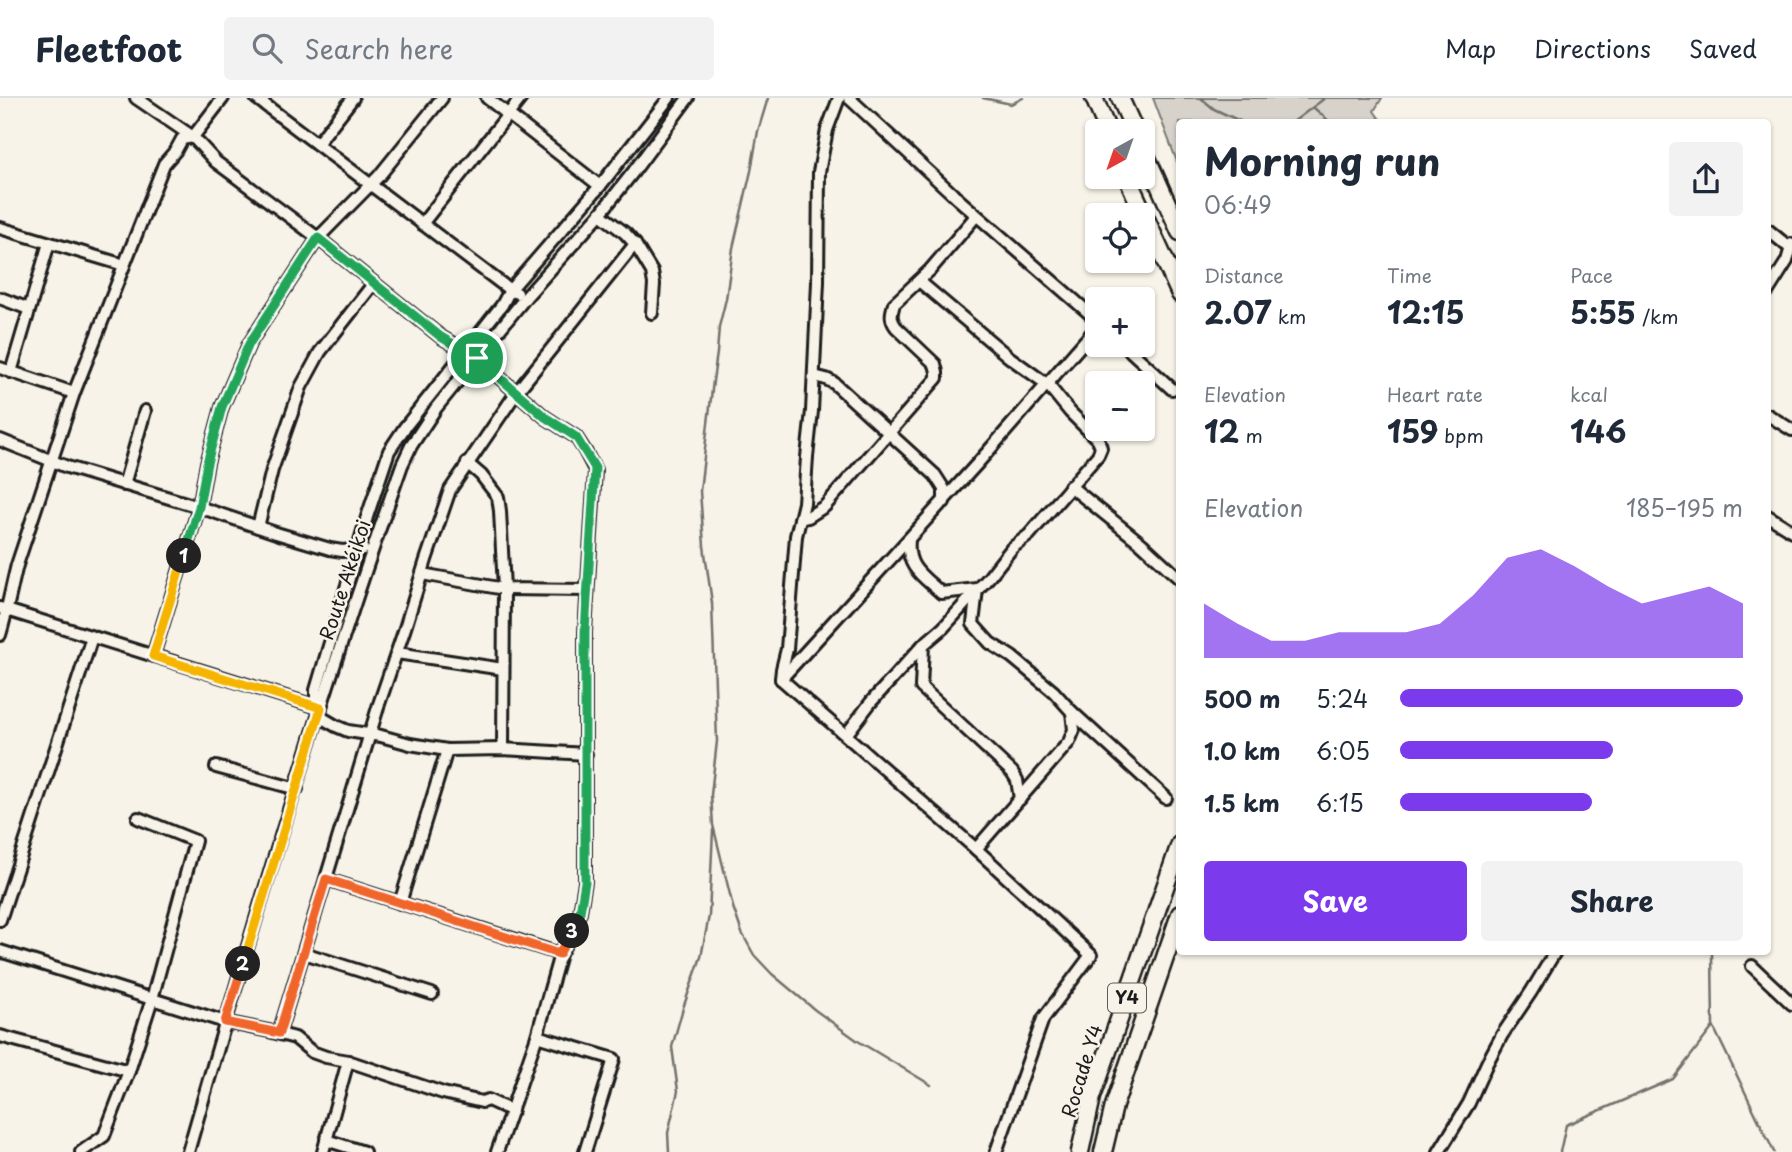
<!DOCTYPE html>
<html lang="en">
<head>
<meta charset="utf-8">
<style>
  body { margin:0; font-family:"Playpen Sans",sans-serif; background:#f2f2f3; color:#1f2937; height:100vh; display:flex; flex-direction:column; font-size:26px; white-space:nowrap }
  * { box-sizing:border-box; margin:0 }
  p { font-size:23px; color:#747a83 }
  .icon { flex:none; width:38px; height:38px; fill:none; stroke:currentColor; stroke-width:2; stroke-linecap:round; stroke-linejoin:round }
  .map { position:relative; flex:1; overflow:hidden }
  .panel { position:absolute; left:1176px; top:21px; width:595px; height:836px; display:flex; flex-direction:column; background:#fff; border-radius:7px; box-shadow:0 2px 5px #0004 }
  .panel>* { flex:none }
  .needle { width:46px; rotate:220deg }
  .tools { position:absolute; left:1085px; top:21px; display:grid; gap:14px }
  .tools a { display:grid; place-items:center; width:70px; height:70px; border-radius:7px; background:#fff; box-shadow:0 2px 5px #0004; font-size:35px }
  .pin { position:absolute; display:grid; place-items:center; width:60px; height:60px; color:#fff; margin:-30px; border:4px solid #fff; border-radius:50%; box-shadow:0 2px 7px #0007 }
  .km { position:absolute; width:35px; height:35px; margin:-18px; border-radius:50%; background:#222; color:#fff; font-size:19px; line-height:35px; text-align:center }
  .round { display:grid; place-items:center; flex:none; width:74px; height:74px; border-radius:7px; background:#f2f2f3 }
  .summary { display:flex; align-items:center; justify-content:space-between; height:119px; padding:0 28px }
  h1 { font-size:38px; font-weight:700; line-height:52px }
  .metrics { display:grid; grid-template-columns:repeat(3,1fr); gap:10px; height:119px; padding:7px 28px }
  .metrics div { display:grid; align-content:center }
  .metrics b { font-size:30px; font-weight:700 }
  .metrics small { font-size:19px; font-weight:400 }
  .metrics p { font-size:19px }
  .chart { height:196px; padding:14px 28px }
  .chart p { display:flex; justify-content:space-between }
  .chart svg { width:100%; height:126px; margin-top:7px; fill:#7c3aed; opacity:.7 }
  .cta { display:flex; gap:14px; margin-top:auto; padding:14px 28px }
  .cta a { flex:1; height:80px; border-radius:7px; background:#7c3aed; color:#fff; font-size:28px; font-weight:700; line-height:80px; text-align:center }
  .cta a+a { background:#f2f2f3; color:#1f2937 }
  ul { padding:0 28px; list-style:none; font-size:23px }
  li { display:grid; grid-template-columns:112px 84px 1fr; align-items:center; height:52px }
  li i { height:18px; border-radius:9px; background:#7c3aed }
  header { display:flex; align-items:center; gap:42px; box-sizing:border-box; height:98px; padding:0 35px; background:#fff; border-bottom:2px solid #e0e1e3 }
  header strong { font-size:33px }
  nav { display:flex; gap:38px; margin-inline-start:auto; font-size:24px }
  .search { width:490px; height:63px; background:#f2f2f3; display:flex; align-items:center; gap:18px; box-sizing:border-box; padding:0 24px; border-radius:7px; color:#747a83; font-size:26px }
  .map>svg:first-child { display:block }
</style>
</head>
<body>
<header>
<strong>Fleetfoot</strong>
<div class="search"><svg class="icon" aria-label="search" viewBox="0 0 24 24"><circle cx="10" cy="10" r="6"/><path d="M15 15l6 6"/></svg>Search here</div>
<nav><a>Map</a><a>Directions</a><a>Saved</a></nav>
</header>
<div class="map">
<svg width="1792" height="1054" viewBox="0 0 1792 1054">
  <rect width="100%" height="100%" fill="#f7f3e8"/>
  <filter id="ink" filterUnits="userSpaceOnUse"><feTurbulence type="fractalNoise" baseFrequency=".0143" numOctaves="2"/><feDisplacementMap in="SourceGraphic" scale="14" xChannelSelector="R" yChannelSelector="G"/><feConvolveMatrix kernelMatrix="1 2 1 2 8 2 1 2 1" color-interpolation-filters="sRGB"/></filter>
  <g filter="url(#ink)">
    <!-- green -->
    <polygon fill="#d7d3cb" stroke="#7a7874" stroke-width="2" points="1153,0 1382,0 1374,13 1382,24 1180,24 1179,69"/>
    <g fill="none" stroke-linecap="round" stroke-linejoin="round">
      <!-- stream -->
      <g stroke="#72716c" stroke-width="2.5">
        <polyline points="768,0 758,33 751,73 733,150 726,201 719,229 717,255 713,283 700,393 704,448 712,505 715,588 717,643 711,697 713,727 733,809 742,835 754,857 772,876 815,912 858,943 931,987"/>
        <polyline points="983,0 1011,6 1023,0"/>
        <polyline points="1201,0 1214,11 1242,24"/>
        <polyline points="1314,10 1330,24"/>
        <polyline points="1293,24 1325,0"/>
        <polyline points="1712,854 1713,928 1774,1054"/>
        <polyline points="669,1054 668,1035 678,993 672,949 683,910 701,859 709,818 713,732"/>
        <polyline points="1560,1054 1566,1027 1673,981 1713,929"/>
      </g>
      <defs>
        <g id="minor">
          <polyline points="136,0 193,39 216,64 318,140 441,239 477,260 545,319 576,339 585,353 595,372 585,534 585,784 580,814 573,832 560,856 537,938 497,1054"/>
          <polyline points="256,0 510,192 517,195"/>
          <polyline points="487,0 600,88"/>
          <polyline points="839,0 827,32 819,74 818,184 812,313 807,359 804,405 796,438 787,551 782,571 781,581 976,751 1091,857 1043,921 996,1054"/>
          <polyline points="849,0 958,101 1097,222"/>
          <polyline points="317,46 353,0"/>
          <polyline points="600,116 625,135 635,146 652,174 654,186 652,215"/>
          <polyline points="422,126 521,0"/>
          <polyline points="0,130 124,167"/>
          <polyline points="1768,132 1790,150"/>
          <polyline points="1768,193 1787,163 1792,146"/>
          <polyline points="0,200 29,211"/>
          <polyline points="1124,247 1172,291"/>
          <polyline points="0,270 74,295"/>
          <polyline points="11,274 49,145"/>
          <polyline points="814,278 826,281 834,285 935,377 944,391 944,404"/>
          <polyline points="1768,317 1792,332"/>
          <polyline points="0,342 67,369 199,409 276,435 330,451 342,453 363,451"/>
          <polyline points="467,365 481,377 498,399 500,413 504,491 503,651"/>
          <polyline points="124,387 145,313"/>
          <polyline points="1070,388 1142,446 1180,481"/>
          <polyline points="1768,418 1792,433"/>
          <path d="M800,421L808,419L825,408L937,280V274L935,266L896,229C890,221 891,216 894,206L930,172L976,118"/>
          <polyline points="258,429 272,372 301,289 320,254 374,185"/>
          <path d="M909,442C906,470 923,478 941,495L977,491L973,526L990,545L1012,559L1054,594L1072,614L1166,700"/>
          <polyline points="422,476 504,491 587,492"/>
          <polyline points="0,510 321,610"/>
          <path d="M0,537C7,514 11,491 17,467L74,295L164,66L176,52L182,41L193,39L223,0"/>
          <polyline points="923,547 921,589 1012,674 1017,682 1020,701"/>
          <polyline points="397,555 503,571"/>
          <polyline points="153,558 199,409 207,365 222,309 249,246 318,140 379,78 442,0"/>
          <polyline points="781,581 977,366 1097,229"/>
          <polyline points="316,609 316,592 367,419 389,353 405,329 475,241 502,207 510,192 600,88 669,0"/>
          <polyline points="319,618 336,628 348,633 381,638 410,646 447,652 503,651 586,656"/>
          <polyline points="846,637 871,604 923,547 943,530 990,478 1012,450 1029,437 1098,357 1101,350 1099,343 1070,314 1048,287 1009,259 919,183"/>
          <polyline points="216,669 297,691"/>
          <polyline points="976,751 1069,644 1074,632 1072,614"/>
          <polyline points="326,781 560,856"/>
          <polyline points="400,805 447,652"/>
          <polyline points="0,822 92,539"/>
          <polyline points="0,853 225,924 269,933 295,940 312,954 326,959 348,963 443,995 482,1004 488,1002 512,1013"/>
          <polyline points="304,855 432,896"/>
          <polyline points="1752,868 1792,906"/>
          <polyline points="279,935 379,606 405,530 426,462 450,392 516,295 635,146"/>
          <polyline points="0,938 129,973"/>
          <polyline points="537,938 614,961 585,1054"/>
          <polyline points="326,1042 364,1054"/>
          <polyline points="81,1054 104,1038 129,973 152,901 195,743 138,720"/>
          <path d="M188,1054C254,824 322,593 402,367L411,348L436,310L526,199L600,116L634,73L688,0"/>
          <polyline points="323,1054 348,963"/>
          <polyline points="1439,1054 1469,1005 1487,965 1502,937 1531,894 1555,854"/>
        </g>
        <g id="highway">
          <polyline points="1094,0 1108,33"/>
          <polyline points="1120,0 1135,33"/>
          <polyline points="1143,51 1180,134"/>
          <polyline points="1127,79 1180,196"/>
          <polyline points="1080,1054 1092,999 1180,746"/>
          <polyline points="1103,1054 1114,1008 1180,816"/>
        </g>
      </defs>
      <!-- minor casing -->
      <use href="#minor" stroke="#1c1c1c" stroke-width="16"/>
      <!-- highway casing -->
      <use href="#highway" stroke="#1c1c1c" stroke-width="21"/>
      <!-- minor -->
      <use href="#minor" stroke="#f7f3e8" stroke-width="10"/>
      <!-- highway -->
      <use href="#highway" stroke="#f7f3e8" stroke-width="16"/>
    </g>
  </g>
  <g fill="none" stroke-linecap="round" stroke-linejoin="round" filter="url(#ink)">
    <defs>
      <polyline id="split-1" points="184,458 199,409 207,365 222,309 249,246 318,140 441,239 477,260"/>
      <polyline id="split-2" points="184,458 153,558 321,610 243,866"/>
      <polyline id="split-3" points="243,866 225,924 279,935 326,781 559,856 572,833"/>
      <polyline id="split-4" points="477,260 545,319 576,339 595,370 585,534 585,784 580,814 572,833"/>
    </defs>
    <!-- split-1 casing -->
    <use href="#split-1" stroke="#fff" stroke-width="14"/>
    <!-- split-2 casing -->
    <use href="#split-2" stroke="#fff" stroke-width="14"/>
    <!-- split-3 casing -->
    <use href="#split-3" stroke="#fff" stroke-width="14"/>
    <!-- split-4 casing -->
    <use href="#split-4" stroke="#fff" stroke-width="14"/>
    <!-- split-1 -->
    <use href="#split-1" stroke="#22a559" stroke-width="9"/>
    <!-- split-2 -->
    <use href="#split-2" stroke="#f5b400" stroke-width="9"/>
    <!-- split-3 -->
    <use href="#split-3" stroke="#f0652b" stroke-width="9"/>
    <!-- split-4 -->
    <use href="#split-4" stroke="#22a559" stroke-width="9"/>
  </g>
  <g text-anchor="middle" stroke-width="5" stroke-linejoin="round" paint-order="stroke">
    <!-- shield labels -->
    <rect fill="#f7f3e8" stroke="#5e5c59" stroke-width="2" x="1108" y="885.5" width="38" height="29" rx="5"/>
    <g font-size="18" font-weight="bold" fill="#1c1c1c">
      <text x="1127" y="906">Y4</text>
    </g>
    <!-- street labels -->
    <g font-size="19" fill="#1c1c1c" stroke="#f7f3e8">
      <text transform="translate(345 482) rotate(-72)" y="7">Route Akéikoi</text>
      <text transform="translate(1082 973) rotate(-73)" y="7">Rocade Y4</text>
    </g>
  </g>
</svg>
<div class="tools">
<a><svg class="needle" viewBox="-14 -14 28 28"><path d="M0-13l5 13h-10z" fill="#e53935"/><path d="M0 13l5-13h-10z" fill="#747a83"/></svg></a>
<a><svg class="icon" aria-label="locate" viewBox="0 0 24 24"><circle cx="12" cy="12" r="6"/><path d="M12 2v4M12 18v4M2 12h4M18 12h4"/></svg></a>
<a>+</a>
<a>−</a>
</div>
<div class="pin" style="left:477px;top:260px;background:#1e9e55"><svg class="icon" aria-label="arrive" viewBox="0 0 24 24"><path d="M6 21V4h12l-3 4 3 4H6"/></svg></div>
<b class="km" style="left:184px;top:458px">1</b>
<b class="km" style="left:243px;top:866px">2</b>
<b class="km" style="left:572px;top:833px">3</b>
<section class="panel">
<div class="summary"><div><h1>Morning run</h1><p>06:49</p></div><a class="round"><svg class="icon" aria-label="share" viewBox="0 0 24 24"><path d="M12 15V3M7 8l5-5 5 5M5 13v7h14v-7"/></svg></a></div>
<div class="metrics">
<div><p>Distance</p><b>2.07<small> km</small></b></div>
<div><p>Time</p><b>12:15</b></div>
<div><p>Pace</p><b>5:55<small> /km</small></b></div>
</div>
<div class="metrics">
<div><p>Elevation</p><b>12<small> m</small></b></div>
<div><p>Heart rate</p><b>159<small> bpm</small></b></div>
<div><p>kcal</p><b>146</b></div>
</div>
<div class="chart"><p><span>Elevation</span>185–195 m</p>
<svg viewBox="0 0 160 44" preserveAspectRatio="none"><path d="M0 44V25L10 32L20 38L30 38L40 35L50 35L60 35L70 32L80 22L90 9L100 6L110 12L120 19L130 25L140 22L150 19L160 25V44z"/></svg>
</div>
<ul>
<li><b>500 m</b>5:24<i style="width:100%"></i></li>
<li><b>1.0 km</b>6:05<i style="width:62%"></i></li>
<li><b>1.5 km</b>6:15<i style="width:56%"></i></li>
</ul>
<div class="cta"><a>Save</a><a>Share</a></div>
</section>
</div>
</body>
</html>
